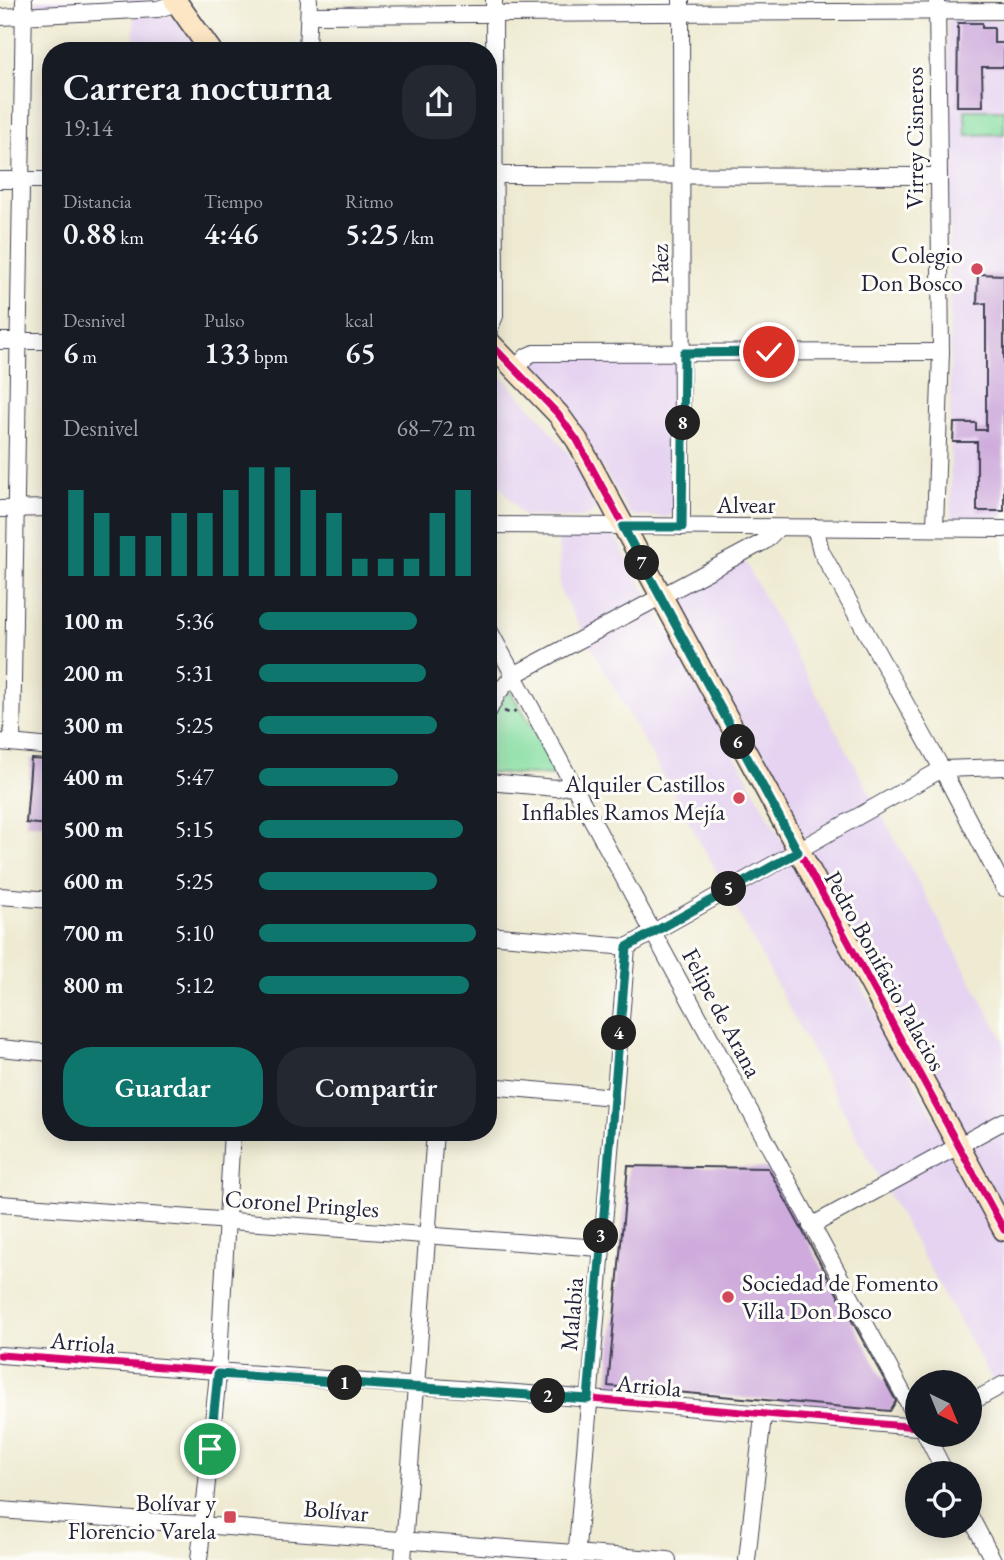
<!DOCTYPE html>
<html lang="es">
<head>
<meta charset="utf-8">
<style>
  body { margin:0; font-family:"EB Garamond",serif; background:#242831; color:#f1f3f6; height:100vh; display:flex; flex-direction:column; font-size:26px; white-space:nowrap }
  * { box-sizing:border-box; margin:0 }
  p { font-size:23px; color:#9ea1a6 }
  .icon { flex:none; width:38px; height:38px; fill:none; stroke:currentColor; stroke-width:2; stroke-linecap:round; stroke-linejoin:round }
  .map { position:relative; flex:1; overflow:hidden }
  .drawer { position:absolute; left:42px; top:42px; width:455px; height:1099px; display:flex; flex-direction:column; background:#171b24; border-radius:28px; box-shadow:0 4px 18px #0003 }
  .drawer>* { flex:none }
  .needle { width:46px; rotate:137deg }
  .fabs { position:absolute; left:905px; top:1370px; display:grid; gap:14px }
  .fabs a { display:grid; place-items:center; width:77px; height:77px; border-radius:50%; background:#171b24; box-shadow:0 4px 18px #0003; font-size:35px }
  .pin { position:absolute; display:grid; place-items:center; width:60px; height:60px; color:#fff; margin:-30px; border:4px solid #fff; border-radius:50%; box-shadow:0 2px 7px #0007 }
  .km { position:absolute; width:35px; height:35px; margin:-18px; border-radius:50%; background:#222; color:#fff; font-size:19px; line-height:35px; text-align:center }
  .round { display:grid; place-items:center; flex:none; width:74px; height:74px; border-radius:28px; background:#242831 }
  .headline { display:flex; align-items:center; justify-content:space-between; height:119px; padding:0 21px }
  h1 { font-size:38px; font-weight:600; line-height:52px }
  .metrics { display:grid; grid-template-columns:repeat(3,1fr); gap:10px; height:119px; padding:7px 21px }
  .metrics div { display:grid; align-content:center }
  .metrics b { font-size:30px; font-weight:600 }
  .metrics small { font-size:19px; font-weight:400 }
  .metrics p { font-size:19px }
  .chart { height:196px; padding:14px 21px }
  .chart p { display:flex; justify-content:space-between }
  .chart svg { width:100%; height:126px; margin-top:7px; stroke:#0f766e; stroke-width:6 }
  .primary-button { display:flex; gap:14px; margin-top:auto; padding:14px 21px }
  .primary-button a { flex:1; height:80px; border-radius:28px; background:#0f766e; color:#fff; font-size:28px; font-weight:600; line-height:80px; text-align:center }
  .primary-button a+a { background:#242831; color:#f1f3f6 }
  ul { padding:0 21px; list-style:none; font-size:23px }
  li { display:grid; grid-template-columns:112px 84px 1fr; align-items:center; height:52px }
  li i { height:18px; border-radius:9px; background:#0f766e }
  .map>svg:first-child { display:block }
</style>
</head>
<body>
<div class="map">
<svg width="1004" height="1560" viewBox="0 0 1004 1560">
  <rect width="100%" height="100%" fill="#fdfcf7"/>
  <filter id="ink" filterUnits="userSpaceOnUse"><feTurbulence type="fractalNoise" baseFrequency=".0143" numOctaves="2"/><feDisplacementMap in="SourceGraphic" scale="14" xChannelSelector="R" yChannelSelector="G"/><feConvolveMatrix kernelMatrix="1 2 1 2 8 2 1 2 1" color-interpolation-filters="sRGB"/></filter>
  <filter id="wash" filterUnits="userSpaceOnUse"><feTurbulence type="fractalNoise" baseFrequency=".00686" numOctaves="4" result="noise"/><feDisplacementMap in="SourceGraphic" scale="28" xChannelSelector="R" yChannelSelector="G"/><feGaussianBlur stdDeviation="1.57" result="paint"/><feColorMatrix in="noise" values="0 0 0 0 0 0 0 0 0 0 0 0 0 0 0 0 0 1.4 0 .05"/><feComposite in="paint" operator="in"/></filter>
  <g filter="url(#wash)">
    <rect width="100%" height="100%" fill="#efebd3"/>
    <!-- built -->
    <g fill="#e5d3f1">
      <polygon points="35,0 155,0 153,3 49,10 38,5"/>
      <polygon points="134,15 176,17 203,51 134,51"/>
      <polygon points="948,20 1004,20 1004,517 951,518"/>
      <polygon points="666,354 677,362 676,509 669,517 636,516 629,513 584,435 532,370 538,356"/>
      <polygon points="488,362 541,418 578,467 593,498 595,510 590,515 581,518 523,516 488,471"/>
      <polygon points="558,528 613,533 1004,1245 1004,1401 879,1178 719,876 560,591"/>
      <polygon points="744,560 1004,1041 1004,1211 676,601 682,593"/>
    </g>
    <!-- green -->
    <g fill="#87dea2" stroke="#54806e" stroke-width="2">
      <polygon points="965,110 1004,110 1004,134 966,135"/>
      <path d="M510,691L558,768L557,776L488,773C488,748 485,705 510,691Z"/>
    </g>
    <g id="blocks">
      <!-- building -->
      <g fill="#ceabdc">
        <polygon points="958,23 982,23 982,28 994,28 994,43 1004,43 1004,67 982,67 983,106 957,106"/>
        <polygon points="978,274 1004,275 1004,511 977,511 977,442 953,442 954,423 976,423 976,430 986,430 986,303 977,304"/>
        <polygon points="31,759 51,760 51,825 26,823"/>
        <polygon points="628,1166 768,1168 896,1401 890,1411 608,1386"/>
      </g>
    </g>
  </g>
  <g filter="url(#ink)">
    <use href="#blocks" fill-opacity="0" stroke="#414052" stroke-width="2"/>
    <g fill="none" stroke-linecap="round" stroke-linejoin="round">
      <defs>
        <g id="street">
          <polyline points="681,0 682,527"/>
          <polyline points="309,15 1004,11"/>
          <polyline points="0,17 158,9 177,3"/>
          <polyline points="307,51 309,0"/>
          <polyline points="488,175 937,176"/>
          <polyline points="0,180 51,180"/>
          <polyline points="488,332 495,316 494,0"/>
          <polyline points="0,341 51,341"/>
          <polyline points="515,369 527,356 534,353 941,352"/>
          <polyline points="0,509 51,508"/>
          <polyline points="488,525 1004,529"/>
          <polyline points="815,527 821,551 942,769 1004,888"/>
          <polyline points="935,527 941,352 937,1"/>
          <polyline points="488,628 917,1419"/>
          <polyline points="488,712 498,693 514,675 765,541 778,528"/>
          <polyline points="0,742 51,747"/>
          <polyline points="12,743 24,0"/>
          <polyline points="488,782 556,788 574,785"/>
          <polyline points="0,896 51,900"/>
          <polyline points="488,935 627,947 942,769 1004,767"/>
          <polyline points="0,1048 51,1053"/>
          <polyline points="488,1086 614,1097"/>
          <polyline points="0,1204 600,1248"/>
          <polyline points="811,1226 1004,1121"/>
          <polyline points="0,1355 556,1396 917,1427"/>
          <polyline points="970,1403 1004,1384"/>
          <polyline points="926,1435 946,1474"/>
          <polyline points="0,1510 668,1560"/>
          <polyline points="970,1516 993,1560"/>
          <polyline points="199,1560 218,1374 232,1132"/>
          <polyline points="403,1560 435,1132"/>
          <polyline points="576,1560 627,947"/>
          <polyline points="747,1560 763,1416"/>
        </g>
        <g id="secondary">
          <polyline points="175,0 211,51"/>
          <polyline points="488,341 558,414 577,440 1004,1230"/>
        </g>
      </defs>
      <!-- street casing -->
      <use href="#street" stroke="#414052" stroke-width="18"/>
      <!-- secondary casing -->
      <use href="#secondary" stroke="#414052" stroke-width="24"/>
      <!-- path -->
      <polyline stroke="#414052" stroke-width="2.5" stroke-dasharray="5 5" stroke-linecap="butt" points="504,711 511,714 516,710"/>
      <!-- street -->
      <use href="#street" stroke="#fff" stroke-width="16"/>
      <!-- secondary -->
      <use href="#secondary" stroke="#fce6c4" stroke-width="21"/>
      <defs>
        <g id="cycleway">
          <polyline points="488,341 558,414 577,440 1004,1230"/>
          <polyline points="0,1355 556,1396 917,1427"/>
        </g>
      </defs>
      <!-- cycleway casing -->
      <use href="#cycleway" stroke="#fdfcf7" stroke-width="11"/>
      <!-- cycleway -->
      <use href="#cycleway" stroke="#d6006c" stroke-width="7"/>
    </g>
  </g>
  <g fill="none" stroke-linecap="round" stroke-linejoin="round" filter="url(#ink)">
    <defs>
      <polyline id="route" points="210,1449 218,1374 588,1399 627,947 798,852 623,527 682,527 684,353 769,352"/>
    </defs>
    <!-- route casing -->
    <use href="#route" stroke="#fff" stroke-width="14"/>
    <!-- route -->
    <use href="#route" stroke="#0f766e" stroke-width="9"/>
  </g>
  <!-- markers -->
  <g fill="#d1495b" stroke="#fdfcf7" stroke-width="2.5">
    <circle cx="977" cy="269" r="7"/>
    <circle cx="739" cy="798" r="7"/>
    <circle cx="728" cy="1297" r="7"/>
    <rect x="223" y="1510" width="14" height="14" rx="3.5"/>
  </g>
  <g text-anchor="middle" stroke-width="6" stroke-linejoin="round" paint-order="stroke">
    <!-- street labels -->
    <g font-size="24" fill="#22223b" stroke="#fdfcf7">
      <text transform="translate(915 138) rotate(-90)" y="8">Virrey Cisneros</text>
      <text transform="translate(660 264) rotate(-91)" y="8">Páez</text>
      <text x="746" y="513">Alvear</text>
      <text transform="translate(885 971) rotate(61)" y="8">Pedro Bonifacio Palacios</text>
      <text transform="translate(722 1013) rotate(62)" y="8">Felipe de Arana</text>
      <text transform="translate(302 1204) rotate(4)" y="8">Coronel Pringles</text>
      <text transform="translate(572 1314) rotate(-85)" y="8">Malabia</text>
      <text transform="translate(83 1343) rotate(5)" y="8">Arriola</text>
      <text transform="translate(649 1386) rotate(5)" y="8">Arriola</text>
      <text transform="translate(336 1511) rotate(5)" y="8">Bolívar</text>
    </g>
    <!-- poi labels -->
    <g font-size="24" fill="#22223b" stroke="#fdfcf7" text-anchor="end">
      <text x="963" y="263">Colegio<tspan x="963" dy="28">Don Bosco</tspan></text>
      <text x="725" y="792">Alquiler Castillos<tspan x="725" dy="28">Inflables Ramos Mejía</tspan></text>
      <text x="742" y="1291" text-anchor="start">Sociedad de Fomento<tspan x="742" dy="28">Villa Don Bosco</tspan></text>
      <text x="216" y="1511">Bolívar y<tspan x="216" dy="28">Florencio Varela</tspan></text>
    </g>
  </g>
</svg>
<div class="fabs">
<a><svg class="needle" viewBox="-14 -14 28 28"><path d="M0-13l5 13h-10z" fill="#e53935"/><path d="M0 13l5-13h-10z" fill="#9ea1a6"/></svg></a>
<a><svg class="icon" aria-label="locate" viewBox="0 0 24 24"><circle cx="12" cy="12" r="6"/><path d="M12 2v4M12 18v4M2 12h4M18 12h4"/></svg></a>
</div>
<div class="pin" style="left:210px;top:1449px;background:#1e9e55"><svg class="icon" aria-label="arrive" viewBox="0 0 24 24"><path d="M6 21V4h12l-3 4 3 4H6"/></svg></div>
<div class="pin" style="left:769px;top:352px;background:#d93025"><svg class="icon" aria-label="check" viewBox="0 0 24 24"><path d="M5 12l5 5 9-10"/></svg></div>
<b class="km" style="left:345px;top:1383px">1</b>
<b class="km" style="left:548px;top:1396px">2</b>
<b class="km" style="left:601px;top:1236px">3</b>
<b class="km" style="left:619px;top:1033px">4</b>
<b class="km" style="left:729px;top:889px">5</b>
<b class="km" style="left:738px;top:742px">6</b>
<b class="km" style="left:642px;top:563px">7</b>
<b class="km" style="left:683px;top:423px">8</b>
<section class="drawer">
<div class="headline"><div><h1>Carrera nocturna</h1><p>19:14</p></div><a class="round"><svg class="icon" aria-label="share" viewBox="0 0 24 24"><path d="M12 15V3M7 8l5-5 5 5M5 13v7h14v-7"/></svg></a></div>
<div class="metrics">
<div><p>Distancia</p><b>0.88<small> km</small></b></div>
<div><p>Tiempo</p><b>4:46</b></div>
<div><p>Ritmo</p><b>5:25<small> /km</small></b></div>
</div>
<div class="metrics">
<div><p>Desnivel</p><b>6<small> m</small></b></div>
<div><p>Pulso</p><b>133<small> bpm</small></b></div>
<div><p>kcal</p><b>65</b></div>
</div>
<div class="chart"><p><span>Desnivel</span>68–72 m</p>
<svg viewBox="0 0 160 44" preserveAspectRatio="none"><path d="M5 44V14M15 44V22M25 44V30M35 44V30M45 44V22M55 44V22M65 44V14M75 44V6M85 44V6M95 44V14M105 44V22M115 44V38M125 44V38M135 44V38M145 44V22M155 44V14"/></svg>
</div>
<ul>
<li><b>100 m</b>5:36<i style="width:73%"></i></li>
<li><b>200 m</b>5:31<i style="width:77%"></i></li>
<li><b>300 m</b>5:25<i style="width:82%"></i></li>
<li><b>400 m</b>5:47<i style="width:64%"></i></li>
<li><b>500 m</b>5:15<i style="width:94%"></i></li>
<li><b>600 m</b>5:25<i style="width:82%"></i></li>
<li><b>700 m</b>5:10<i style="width:100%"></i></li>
<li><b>800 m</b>5:12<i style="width:97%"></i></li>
</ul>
<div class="primary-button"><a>Guardar</a><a>Compartir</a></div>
</section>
</div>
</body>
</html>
